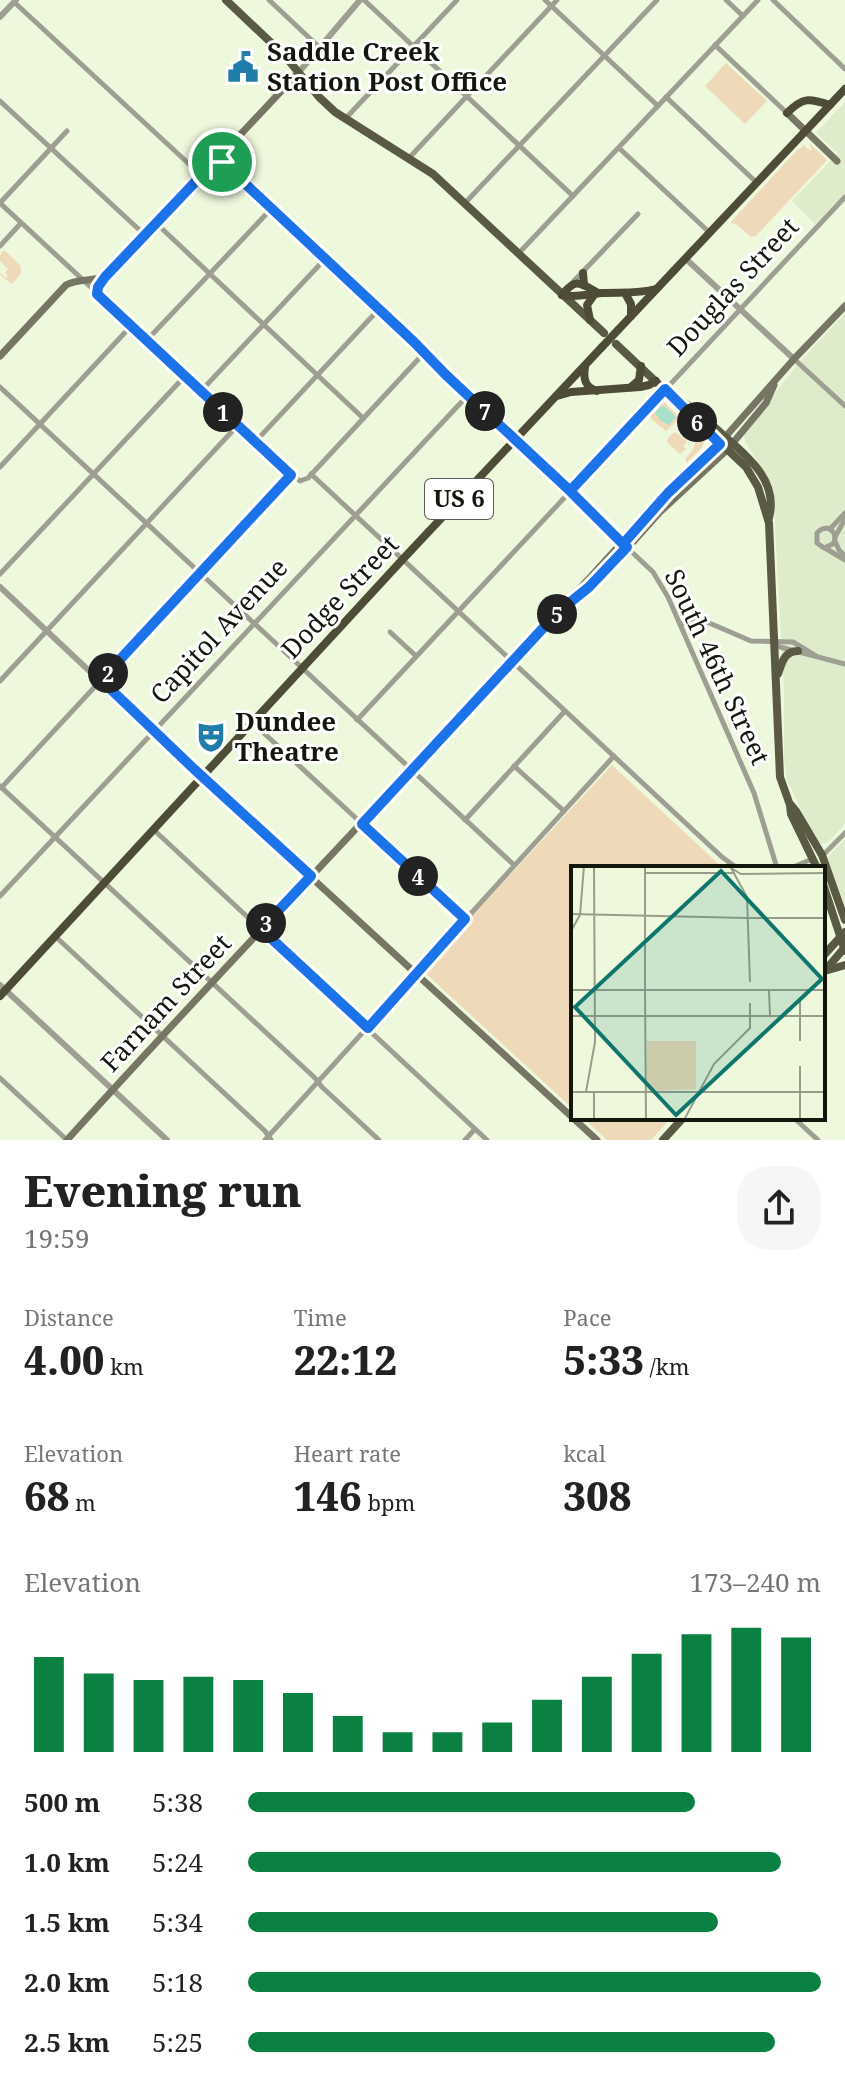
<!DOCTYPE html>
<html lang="en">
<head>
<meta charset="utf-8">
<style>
  body { margin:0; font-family:"Noto Serif",serif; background:#f6f6f6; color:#222; height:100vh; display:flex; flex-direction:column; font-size:30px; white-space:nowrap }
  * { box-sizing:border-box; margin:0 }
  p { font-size:26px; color:#767676 }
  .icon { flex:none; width:44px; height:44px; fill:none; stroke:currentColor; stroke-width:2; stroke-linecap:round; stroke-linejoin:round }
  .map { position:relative; height:1140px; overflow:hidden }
  .side { display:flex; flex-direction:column; background:#fff; flex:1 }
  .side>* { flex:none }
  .pin { position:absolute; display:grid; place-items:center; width:68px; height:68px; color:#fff; margin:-34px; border:4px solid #fff; border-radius:50%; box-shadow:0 2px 8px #0007 }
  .km { position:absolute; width:40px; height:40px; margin:-20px; border-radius:50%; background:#222; color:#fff; font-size:22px; line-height:40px; text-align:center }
  .round { display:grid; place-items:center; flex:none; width:84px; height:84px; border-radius:32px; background:#f6f6f6 }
  .headline { display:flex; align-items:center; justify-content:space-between; height:136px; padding:0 24px }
  h1 { font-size:44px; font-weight:800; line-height:60px }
  .figures { display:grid; grid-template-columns:repeat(3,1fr); gap:12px; height:136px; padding:8px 24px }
  .figures div { display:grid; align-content:center }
  .figures b { font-size:40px; font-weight:800 }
  .figures small { font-size:22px; font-weight:400 }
  .figures p { font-size:22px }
  .chart { height:224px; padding:16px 24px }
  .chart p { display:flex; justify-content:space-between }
  .chart svg { width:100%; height:144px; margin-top:8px; stroke:#0b8043; stroke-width:6 }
  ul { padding:0 24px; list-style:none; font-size:26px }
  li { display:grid; grid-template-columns:128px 96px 1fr; align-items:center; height:60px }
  li i { height:20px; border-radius:10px; background:#0b8043 }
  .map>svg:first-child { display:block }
</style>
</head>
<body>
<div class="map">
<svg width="845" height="1140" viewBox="0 0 845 1140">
  <rect width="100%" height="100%" fill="#edf8dd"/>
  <!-- built -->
  <g fill="#dfeccb">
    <polygon points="845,102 845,193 815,224 792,201 838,153 818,135 817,132"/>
    <polygon points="845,313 845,824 828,842 822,844 816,841 787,780 784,759 784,689 773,491 757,461 745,441 744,434 795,367"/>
    <polygon points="845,839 845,905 827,858"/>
  </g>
  <!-- green -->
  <g fill="#eedab8">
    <polygon points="726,63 767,101 745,124 705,86"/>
    <polygon points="809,143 827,160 756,236 751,237 736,224 730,223 798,149 801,148 804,144 805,147 812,151"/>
    <polygon points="4,250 21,266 20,268 22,270 19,276 12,284 0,275 0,273 6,278 8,276 5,273 8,269 0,261 0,255"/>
    <polygon points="663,401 680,418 666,431 649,417"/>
    <path d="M684,421L702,437L704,441L702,447L687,463L685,459C700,443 697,440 683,425Z"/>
    <polygon points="675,432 687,441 683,447 687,448 680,454 667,442 668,438"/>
    <polygon points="612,765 723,868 573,868 573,1109 422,970"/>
    <polygon points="583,1118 671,1118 651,1140 607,1140"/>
  </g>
  <!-- water -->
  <polygon fill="#a6e1cb" points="664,406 676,417 669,425 661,421 655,413 660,407"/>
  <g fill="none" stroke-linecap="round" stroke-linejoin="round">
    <!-- minor -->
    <g stroke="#9f9e92" stroke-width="5">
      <polyline points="269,0 319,47"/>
      <polyline points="364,0 573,196"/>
      <polyline points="545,0 658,106"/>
      <polyline points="726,0 743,16"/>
      <polyline points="773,0 845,69"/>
      <polyline points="14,2 202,176"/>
      <polyline points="715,45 787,113"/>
      <polyline points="666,97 756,182"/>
      <polyline points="0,101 146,236"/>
      <polyline points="345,119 457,0"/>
      <polyline points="619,148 709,232"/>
      <polyline points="409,158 557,0"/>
      <polyline points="218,159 574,495 597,519 653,572 668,597 754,793 777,868"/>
      <polyline points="0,203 300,481 308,478 424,353"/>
      <polyline points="0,203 67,131"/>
      <polyline points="465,203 657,0"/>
      <polyline points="157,224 363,418"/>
      <polyline points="0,246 21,223"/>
      <polyline points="518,254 758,0"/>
      <polyline points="572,283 638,214"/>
      <polyline points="147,340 272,208"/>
      <polyline points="794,359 845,406"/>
      <polyline points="0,387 514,865"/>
      <polyline points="201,391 325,259"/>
      <polyline points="255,442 379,309"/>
      <polyline points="0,467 131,326"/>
      <polyline points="311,474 722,857 737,868"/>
      <path d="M827,528C835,531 837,537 833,544L824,548L817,543V533C821,528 825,528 831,528L845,513"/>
      <polyline points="835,537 845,519"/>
      <polyline points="835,541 839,550 845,556"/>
      <polyline points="825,548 845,560"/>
      <polyline points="0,574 185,376"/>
      <polyline points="680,624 697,621 707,622 751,641 793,642 816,656"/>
      <polyline points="390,632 416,656"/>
      <polyline points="774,643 780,647 845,664"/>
      <polyline points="0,681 238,425"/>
      <polyline points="357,720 845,197"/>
      <polyline points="253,723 465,919"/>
      <polyline points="514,766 564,811"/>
      <polyline points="0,786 315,1078 322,1087 379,1140"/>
      <polyline points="1,788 291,475"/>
      <polyline points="465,820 565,711"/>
      <polyline points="154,830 487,1140"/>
      <polyline points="823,855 845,833"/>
      <polyline points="791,868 812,859"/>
      <polyline points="0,896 468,395"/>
      <polyline points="56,937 265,1131 271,1140"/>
      <polyline points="0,1078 67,1140"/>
      <polyline points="794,1118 818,1140"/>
      <polyline points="265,1140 614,756"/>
      <polyline points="465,1140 475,1129"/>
    </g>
    <!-- tertiary -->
    <g stroke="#9f9e92" stroke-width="6">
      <polyline points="0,17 16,0"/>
      <polyline points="299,72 360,0"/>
      <polyline points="686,259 794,359"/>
      <polyline points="0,587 202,777"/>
      <polyline points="0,985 167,1140"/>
    </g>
    <!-- secondary -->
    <g stroke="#777564" stroke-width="7">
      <polyline points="787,113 837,161"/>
      <polyline points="97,294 98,287 104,278"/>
      <path d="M0,356L66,285C80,277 96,283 110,274L299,72"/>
      <polyline points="580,595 593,583 619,554 634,541 660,512 727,450 766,403 774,385"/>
      <polyline points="202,777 573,1118"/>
      <polyline points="573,1118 597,1140"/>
      <path d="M67,1140C247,941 434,749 615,550L644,522L668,493L711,453L794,359L845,306"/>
    </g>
    <!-- primary -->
    <g stroke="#5a5944" stroke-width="8">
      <polyline points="226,0 284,55 319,97 335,112 433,174 604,333"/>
      <polyline points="616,344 746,467 758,487 769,523 780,777 790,805 791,814 817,868"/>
      <path d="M682,401C696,411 709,422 722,434C746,455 779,480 769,518"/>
      <path d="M778,674C782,663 784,651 798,651"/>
      <polyline points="791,805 796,811 822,855 845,920"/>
      <polyline points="823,884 845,951"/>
      <polyline points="823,956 845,932"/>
      <polyline points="828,970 845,965"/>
      <polyline points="823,973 845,947"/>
      <polyline points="663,1140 683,1118"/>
    </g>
    <!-- trunk -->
    <g stroke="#4e4c36" stroke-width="8">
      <path d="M787,113C803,97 809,98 830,105"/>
      <polyline points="583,273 584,285"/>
      <polyline points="625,293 631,304 631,316"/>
      <path d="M562,295C576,298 588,294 602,293C620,292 638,294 656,289"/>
      <path d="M562,295C576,277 580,283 598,293"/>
      <polyline points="590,320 587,305 594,295"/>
      <polyline points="618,330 845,89"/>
      <path d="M585,367C583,379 585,387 597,391"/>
      <polyline points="631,387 639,380 641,366"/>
      <polyline points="557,396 571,392 640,387 649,385 656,381"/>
      <polyline points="0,996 403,559 602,347"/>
    </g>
    <!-- trunk-bridge -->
    <polyline stroke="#4e4c36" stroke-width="8" points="602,347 618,330"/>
  </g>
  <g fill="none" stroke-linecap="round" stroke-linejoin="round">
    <defs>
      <path id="route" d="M222,162L218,158L105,277L98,287L97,294L291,475L101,680L194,769L311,876L261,929L368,1028L465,919L362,824L557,613L589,587L627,547C624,544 620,541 617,538L570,491L665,389L720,444L668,493L623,544L566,487L446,375L414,342L222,162"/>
    </defs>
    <!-- route casing -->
    <use href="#route" stroke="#fff" stroke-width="16"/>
    <!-- route -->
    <use href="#route" stroke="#1a73e8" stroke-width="10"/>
  </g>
  <!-- icons -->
  <defs>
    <symbol id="civic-bare" viewBox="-9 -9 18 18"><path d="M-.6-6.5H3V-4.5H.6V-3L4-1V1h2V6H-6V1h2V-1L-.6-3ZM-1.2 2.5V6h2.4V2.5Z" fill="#207caa" stroke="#fff" stroke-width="2.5" paint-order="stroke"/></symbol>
    <symbol id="theatre-bare" viewBox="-9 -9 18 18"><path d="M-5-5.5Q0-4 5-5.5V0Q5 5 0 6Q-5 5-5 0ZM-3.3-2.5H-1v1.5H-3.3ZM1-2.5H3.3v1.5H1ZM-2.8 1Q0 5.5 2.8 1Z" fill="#207caa" stroke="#fff" stroke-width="2.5" paint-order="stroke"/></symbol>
  </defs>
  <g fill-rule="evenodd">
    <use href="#civic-bare" x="221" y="45" width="44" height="44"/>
    <use href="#theatre-bare" x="189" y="715" width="44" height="44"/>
  </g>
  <g text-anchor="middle" stroke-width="6" stroke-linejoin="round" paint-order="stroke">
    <!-- shield labels -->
    <rect fill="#fff" stroke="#5a5c56" stroke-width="2" x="425" y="479" width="68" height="40" rx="6"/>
    <g font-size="24" font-weight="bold" fill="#13160d">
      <text x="459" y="507">US 6</text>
    </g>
    <!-- poi labels -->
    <g font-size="26" font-weight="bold" fill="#13160d" stroke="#fff" text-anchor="start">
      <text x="267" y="61">Saddle Creek<tspan x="267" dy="30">Station Post Office</tspan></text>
      <text x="235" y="731">Dundee<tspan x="235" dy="30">Theatre</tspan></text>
    </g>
    <!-- street labels -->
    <g font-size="26" fill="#13160d" stroke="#fff">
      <text transform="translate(733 287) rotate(-47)" y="9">Douglas Street</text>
      <text transform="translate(340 597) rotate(-47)" y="9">Dodge Street</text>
      <text transform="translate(219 631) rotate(-47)" y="9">Capitol Avenue</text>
      <text transform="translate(717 667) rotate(65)" y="9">South 46th Street</text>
      <text transform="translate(166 1003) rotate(-47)" y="9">Farnam Street</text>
    </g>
  </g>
  <!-- overview -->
  <g transform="translate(571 866)">
    <rect width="254" height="254" fill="#edf8dd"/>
    <path d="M76,175H125V223L76,225Z" fill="#eedab8"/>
    <path fill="none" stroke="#969e8a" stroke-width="2" d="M159,0L176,31L179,116M160,2L170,8L254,7M74,7H164M0,48L176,52M176,52H254M0,65L9,49L13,0M74,123V0M0,124H254M74,124L75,254M198,125L199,150M0,150H254M229,175V132M229,200V254M0,226H156M15,226L24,176L23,0M23,226V254M155,226H254M113,254L143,198L179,162V137"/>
    <path fill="#0f766e" fill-opacity="0.15" stroke="#0f766e" stroke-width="4" d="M150,5L251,113L105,249L4,141Z"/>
    <rect width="254" height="254" fill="none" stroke="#13160d" stroke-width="4"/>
  </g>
</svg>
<div class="pin" style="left:222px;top:162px;background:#1e9e55"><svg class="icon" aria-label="arrive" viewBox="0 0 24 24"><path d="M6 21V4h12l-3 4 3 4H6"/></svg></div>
<b class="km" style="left:223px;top:412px">1</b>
<b class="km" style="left:108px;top:673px">2</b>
<b class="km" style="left:266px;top:923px">3</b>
<b class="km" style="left:418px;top:876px">4</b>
<b class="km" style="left:557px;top:614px">5</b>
<b class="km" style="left:697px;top:422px">6</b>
<b class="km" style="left:485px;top:411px">7</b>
</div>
<section class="side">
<div class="headline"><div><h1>Evening run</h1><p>19:59</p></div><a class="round"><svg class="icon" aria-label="share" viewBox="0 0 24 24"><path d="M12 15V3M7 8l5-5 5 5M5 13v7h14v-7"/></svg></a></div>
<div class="figures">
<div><p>Distance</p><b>4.00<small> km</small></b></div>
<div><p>Time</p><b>22:12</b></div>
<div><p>Pace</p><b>5:33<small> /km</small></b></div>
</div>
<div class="figures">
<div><p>Elevation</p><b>68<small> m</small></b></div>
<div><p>Heart rate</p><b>146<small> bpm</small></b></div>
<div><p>kcal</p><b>308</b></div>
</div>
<div class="chart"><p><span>Elevation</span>173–240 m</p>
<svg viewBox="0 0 160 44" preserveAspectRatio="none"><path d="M5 44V15M15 44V20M25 44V22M35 44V21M45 44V22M55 44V26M65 44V33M75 44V38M85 44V38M95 44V35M105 44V28M115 44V21M125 44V14M135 44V8M145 44V6M155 44V9"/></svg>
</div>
<ul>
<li><b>500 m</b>5:38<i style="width:78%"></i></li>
<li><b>1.0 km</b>5:24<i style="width:93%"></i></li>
<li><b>1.5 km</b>5:34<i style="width:82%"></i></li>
<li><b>2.0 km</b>5:18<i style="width:100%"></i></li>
<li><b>2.5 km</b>5:25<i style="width:92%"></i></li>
</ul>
</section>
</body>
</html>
